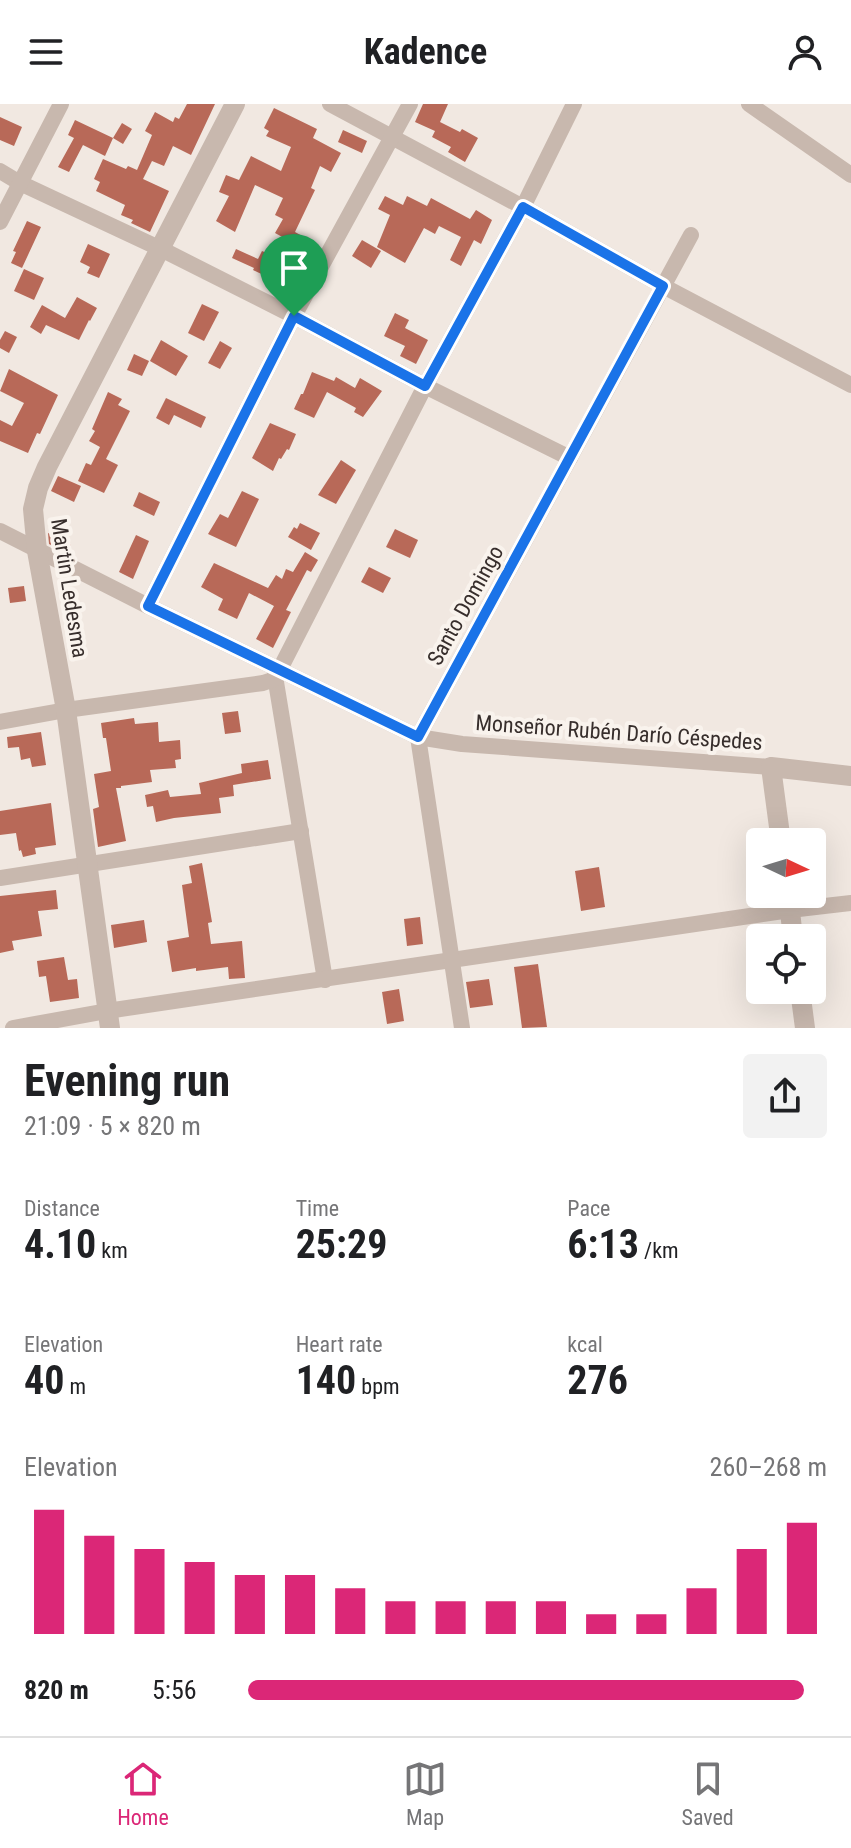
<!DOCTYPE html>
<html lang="en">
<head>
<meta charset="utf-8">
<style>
  body { margin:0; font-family:"Roboto Condensed",sans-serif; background:#f2f2f2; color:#202124; height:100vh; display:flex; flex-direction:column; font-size:30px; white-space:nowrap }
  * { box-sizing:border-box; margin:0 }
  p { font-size:26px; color:#757577 }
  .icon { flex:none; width:44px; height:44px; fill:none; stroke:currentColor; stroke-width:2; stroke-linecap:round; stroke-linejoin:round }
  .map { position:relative; height:924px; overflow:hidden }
  .details { display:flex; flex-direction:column; background:#fff; flex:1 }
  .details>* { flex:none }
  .needle { width:52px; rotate:94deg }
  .tools { position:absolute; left:746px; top:724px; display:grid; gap:16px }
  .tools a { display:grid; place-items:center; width:80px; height:80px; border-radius:8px; background:#fff; box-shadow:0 8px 32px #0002; font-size:40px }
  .pin { position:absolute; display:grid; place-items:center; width:68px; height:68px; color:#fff; margin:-82px -34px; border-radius:50% 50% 50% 0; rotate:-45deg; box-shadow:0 0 8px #0007 }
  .pin .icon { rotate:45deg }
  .round { display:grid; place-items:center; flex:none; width:84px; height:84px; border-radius:8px; background:#f2f2f2 }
  .head { display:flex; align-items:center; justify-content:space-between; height:136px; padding:0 24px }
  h1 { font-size:44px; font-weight:700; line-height:60px }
  .metrics { display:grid; grid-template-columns:repeat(3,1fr); gap:12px; height:136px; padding:8px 24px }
  .metrics div { display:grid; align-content:center }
  .metrics b { font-size:40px; font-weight:700 }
  .metrics small { font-size:22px; font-weight:400 }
  .metrics p { font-size:22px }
  .chart { height:224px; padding:16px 24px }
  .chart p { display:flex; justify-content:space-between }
  .chart svg { width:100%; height:144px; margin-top:8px; stroke:#db2777; stroke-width:6 }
  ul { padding:0 24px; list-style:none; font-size:26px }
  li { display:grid; grid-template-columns:128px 96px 1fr; align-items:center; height:60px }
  li i { height:20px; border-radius:10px; background:#db2777 }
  header { display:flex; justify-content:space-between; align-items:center; height:104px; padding:0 24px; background:#fff; font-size:36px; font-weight:700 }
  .dock { display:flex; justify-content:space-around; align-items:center; height:112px; border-top:2px solid #e0e0e0; background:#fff; font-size:22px; color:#757577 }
  .dock a { display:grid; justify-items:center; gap:4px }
  .dock .active { color:#db2777 }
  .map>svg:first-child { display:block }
</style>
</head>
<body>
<header><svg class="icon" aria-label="menu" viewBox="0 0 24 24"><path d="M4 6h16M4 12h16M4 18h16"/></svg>Kadence<svg class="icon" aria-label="person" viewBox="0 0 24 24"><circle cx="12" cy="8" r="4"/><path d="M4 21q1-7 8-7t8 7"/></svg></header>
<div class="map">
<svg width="851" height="924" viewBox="0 0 851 924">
  <rect width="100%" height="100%" fill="#f1e8e1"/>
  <!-- building -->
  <g fill="#b86958">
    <polygon points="187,0 215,0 191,51 173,42 164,62 152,57 143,75 169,87 150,128 131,119 133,116 121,111 125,101 96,87 100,78 94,75 103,55 126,65 128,62 137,66 152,31 145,27 155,8 173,18 175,13 179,15"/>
    <polygon points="423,0 448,0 440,18 460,28 462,25 478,34 465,58 448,48 451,43 432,33 435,27 415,18"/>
    <polygon points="274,4 317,25 313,34 341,49 331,68 320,62 311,84 315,86 295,128 304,133 283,182 269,176 270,174 253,166 254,164 232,154 236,145 258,155 262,147 278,154 286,135 275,129 283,115 275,111 283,94 255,81 235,128 216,117 229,92 219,88 226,71 239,76 251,52 281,67 291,43 266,32 269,27 264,24"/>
    <polygon points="0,13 22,23 14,42 0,36"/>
    <polygon points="75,16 113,34 105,52 83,41 69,68 58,63 74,34 68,31"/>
    <polygon points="122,19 132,25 123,40 113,34"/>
    <polygon points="343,26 367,37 362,49 338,38"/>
    <polygon points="385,92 403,101 407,92 427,102 431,94 470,115 476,106 492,116 481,140 474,136 461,162 450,156 461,133 439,122 435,130 424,124 405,159 377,143 390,111 378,105"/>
    <polygon points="27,117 41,123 22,164 11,159 16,148 13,147"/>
    <polygon points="362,136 381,147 371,164 352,152"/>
    <polygon points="88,140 110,150 99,174 87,169 90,163 80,158"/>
    <polygon points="24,165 44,174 34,196 14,187"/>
    <polygon points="77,193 97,204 90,217 89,216 79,236 46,221 41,230 30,223 42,201 65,214"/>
    <polygon points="202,200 219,208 204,237 188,229"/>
    <polygon points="395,209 409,216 405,224 428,236 416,260 400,252 405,242 384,232"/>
    <polygon points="5,227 17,233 9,249 0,244 0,236"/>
    <polygon points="161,236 188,252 176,272 150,257"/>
    <polygon points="220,237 232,244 220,265 208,259"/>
    <polygon points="134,250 149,257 142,272 127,266"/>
    <polygon points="9,265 58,291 40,330 37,329 28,349 0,337 0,316 12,322 24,299 0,287"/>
    <polygon points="312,268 334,277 336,273 355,284 360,274 382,287 363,313 354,308 356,304 327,288 314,314 294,305 301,290 303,290"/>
    <polygon points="108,288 122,295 118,301 130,307 106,355 118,361 104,389 78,377 86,359 91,361 100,343 89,337 95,327 92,325"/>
    <polygon points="166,294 206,313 201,324 174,311 169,321 156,314"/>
    <polygon points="270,319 296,330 289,346 287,345 281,355 279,354 273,367 252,354"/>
    <polygon points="341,356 356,366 336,400 318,391"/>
    <polygon points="58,372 81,382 74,398 51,387"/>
    <polygon points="242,387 259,395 236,443 208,430 220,410 228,414"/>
    <polygon points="139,388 160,398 154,412 133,402"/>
    <polygon points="300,419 320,429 311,446 288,433 294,423 297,425"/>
    <polygon points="395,425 418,436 410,454 386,443"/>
    <polygon points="48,429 71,441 67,449 49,440"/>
    <polygon points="136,431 149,437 133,475 119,468"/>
    <polygon points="305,448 318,456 311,468 307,466 286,506 291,508 273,544 256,535 274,502 249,489 237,515 218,506 223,495 201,483 214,459 268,484 276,471 282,475 286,465 293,468"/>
    <polygon points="369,463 391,474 383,489 361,478"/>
    <polygon points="24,482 26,497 10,499 8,484"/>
    <polygon points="238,607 241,628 225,630 222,609"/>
    <polygon points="134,614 135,620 158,618 159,638 180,636 181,655 175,656 176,664 150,666 152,678 121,682 121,684 116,684 126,737 98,743 93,705 99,703 94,670 111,667 106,634 103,634 101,619"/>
    <polygon points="41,628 46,661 32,663 30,654 21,656 19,643 8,644 7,633"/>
    <polygon points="268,656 271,675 233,681 234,692 219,694 221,709 174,714 156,718 153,702 147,703 145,691 168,686 170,693 201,690 199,679 242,669 241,660"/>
    <polygon points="51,699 56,741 35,744 36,750 23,753 21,746 19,747 16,729 0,731 0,707"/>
    <polygon points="202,759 212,818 208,819 211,840 242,837 245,874 229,875 228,863 196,867 196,864 172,868 167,837 189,833 182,781 192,779 189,762"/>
    <polygon points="599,763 605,803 581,807 575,767"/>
    <polygon points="56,786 58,805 38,807 42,832 12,837 14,846 0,849 0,792"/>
    <polygon points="420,813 423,840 407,842 404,815"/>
    <polygon points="144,816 147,838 114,844 111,821"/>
    <polygon points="64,853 68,876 77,875 79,894 50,898 46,872 39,873 37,857"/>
    <polygon points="538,860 547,923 522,924 514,863"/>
    <polygon points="489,875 493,901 470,904 466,878"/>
    <polygon points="399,885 404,917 387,920 382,888"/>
  </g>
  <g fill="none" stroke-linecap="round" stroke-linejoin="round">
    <!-- minor -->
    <g stroke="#c8b8ae" stroke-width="16">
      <polyline points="330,0 523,103 663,182 851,281"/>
      <polyline points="749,0 851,71"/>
      <polyline points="0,67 20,79 161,145 294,212 425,282 570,354"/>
      <polyline points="0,118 61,0"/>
      <polyline points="0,427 148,502 418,633 462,640 771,663"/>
      <polyline points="148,502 294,212 410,0"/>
      <polyline points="275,572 325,876"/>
      <polyline points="0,618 66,606 263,579 272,576 279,567 425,282 523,103 574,0"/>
      <polyline points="0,774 301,727"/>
      <polyline points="13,924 107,907 790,806 851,799"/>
      <polyline points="462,924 418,633 691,131"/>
    </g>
    <!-- tertiary -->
    <g stroke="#c8b8ae" stroke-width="20">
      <polyline points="781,738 771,663 851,672"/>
      <polyline points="788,790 793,834"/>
      <polyline points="800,886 805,924"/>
      <polyline points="110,924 66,606 37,447 33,405 38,384 47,363 235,0"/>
    </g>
  </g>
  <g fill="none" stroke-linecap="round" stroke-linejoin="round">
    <defs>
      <polygon id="route" points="523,103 663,182 418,633 148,502 294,212 425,282"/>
    </defs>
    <!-- route casing -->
    <use href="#route" stroke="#fff" stroke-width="16"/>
    <!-- route -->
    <use href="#route" stroke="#1a73e8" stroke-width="10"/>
  </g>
  <g text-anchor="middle" stroke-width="8" stroke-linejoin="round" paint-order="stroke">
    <!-- street labels -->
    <g font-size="22" fill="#372e2c" stroke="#f9f3ed">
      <text transform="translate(70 484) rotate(81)" y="8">Martin Ledesma</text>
      <text transform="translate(465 501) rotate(-61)" y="8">Santo Domingo</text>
      <text transform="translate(619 628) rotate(4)" y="8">Monseñor Rubén Darío Céspedes</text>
    </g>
  </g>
</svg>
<div class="tools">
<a><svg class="needle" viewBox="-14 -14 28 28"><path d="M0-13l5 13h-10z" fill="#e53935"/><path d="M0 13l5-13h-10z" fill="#757577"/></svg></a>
<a><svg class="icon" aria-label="locate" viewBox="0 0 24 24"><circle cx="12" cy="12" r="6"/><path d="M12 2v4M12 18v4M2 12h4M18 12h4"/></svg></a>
</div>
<div class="pin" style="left:294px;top:212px;background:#1e9e55"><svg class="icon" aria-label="arrive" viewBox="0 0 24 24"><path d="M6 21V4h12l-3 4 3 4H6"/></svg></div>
</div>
<section class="details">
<div class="head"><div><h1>Evening run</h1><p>21:09 · 5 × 820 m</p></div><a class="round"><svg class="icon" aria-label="share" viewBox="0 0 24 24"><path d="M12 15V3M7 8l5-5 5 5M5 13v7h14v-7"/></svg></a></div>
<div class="metrics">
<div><p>Distance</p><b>4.10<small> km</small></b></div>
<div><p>Time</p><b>25:29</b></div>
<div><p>Pace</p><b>6:13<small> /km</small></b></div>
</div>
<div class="metrics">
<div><p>Elevation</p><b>40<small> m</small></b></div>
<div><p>Heart rate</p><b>140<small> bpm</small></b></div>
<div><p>kcal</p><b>276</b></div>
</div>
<div class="chart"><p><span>Elevation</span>260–268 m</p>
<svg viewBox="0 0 160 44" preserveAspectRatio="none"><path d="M5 44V6M15 44V14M25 44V18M35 44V22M45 44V26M55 44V26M65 44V30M75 44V34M85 44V34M95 44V34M105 44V34M115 44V38M125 44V38M135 44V30M145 44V18M155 44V10"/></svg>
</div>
<ul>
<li><b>820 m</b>5:56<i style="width:96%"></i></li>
</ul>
</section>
<nav class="dock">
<a class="active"><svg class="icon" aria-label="home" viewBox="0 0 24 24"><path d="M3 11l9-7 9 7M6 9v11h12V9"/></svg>Home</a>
<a><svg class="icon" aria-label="map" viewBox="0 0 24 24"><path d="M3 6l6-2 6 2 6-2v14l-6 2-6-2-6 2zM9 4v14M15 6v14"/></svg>Map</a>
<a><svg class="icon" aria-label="saved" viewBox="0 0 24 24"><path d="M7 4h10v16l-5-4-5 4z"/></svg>Saved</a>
</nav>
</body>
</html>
